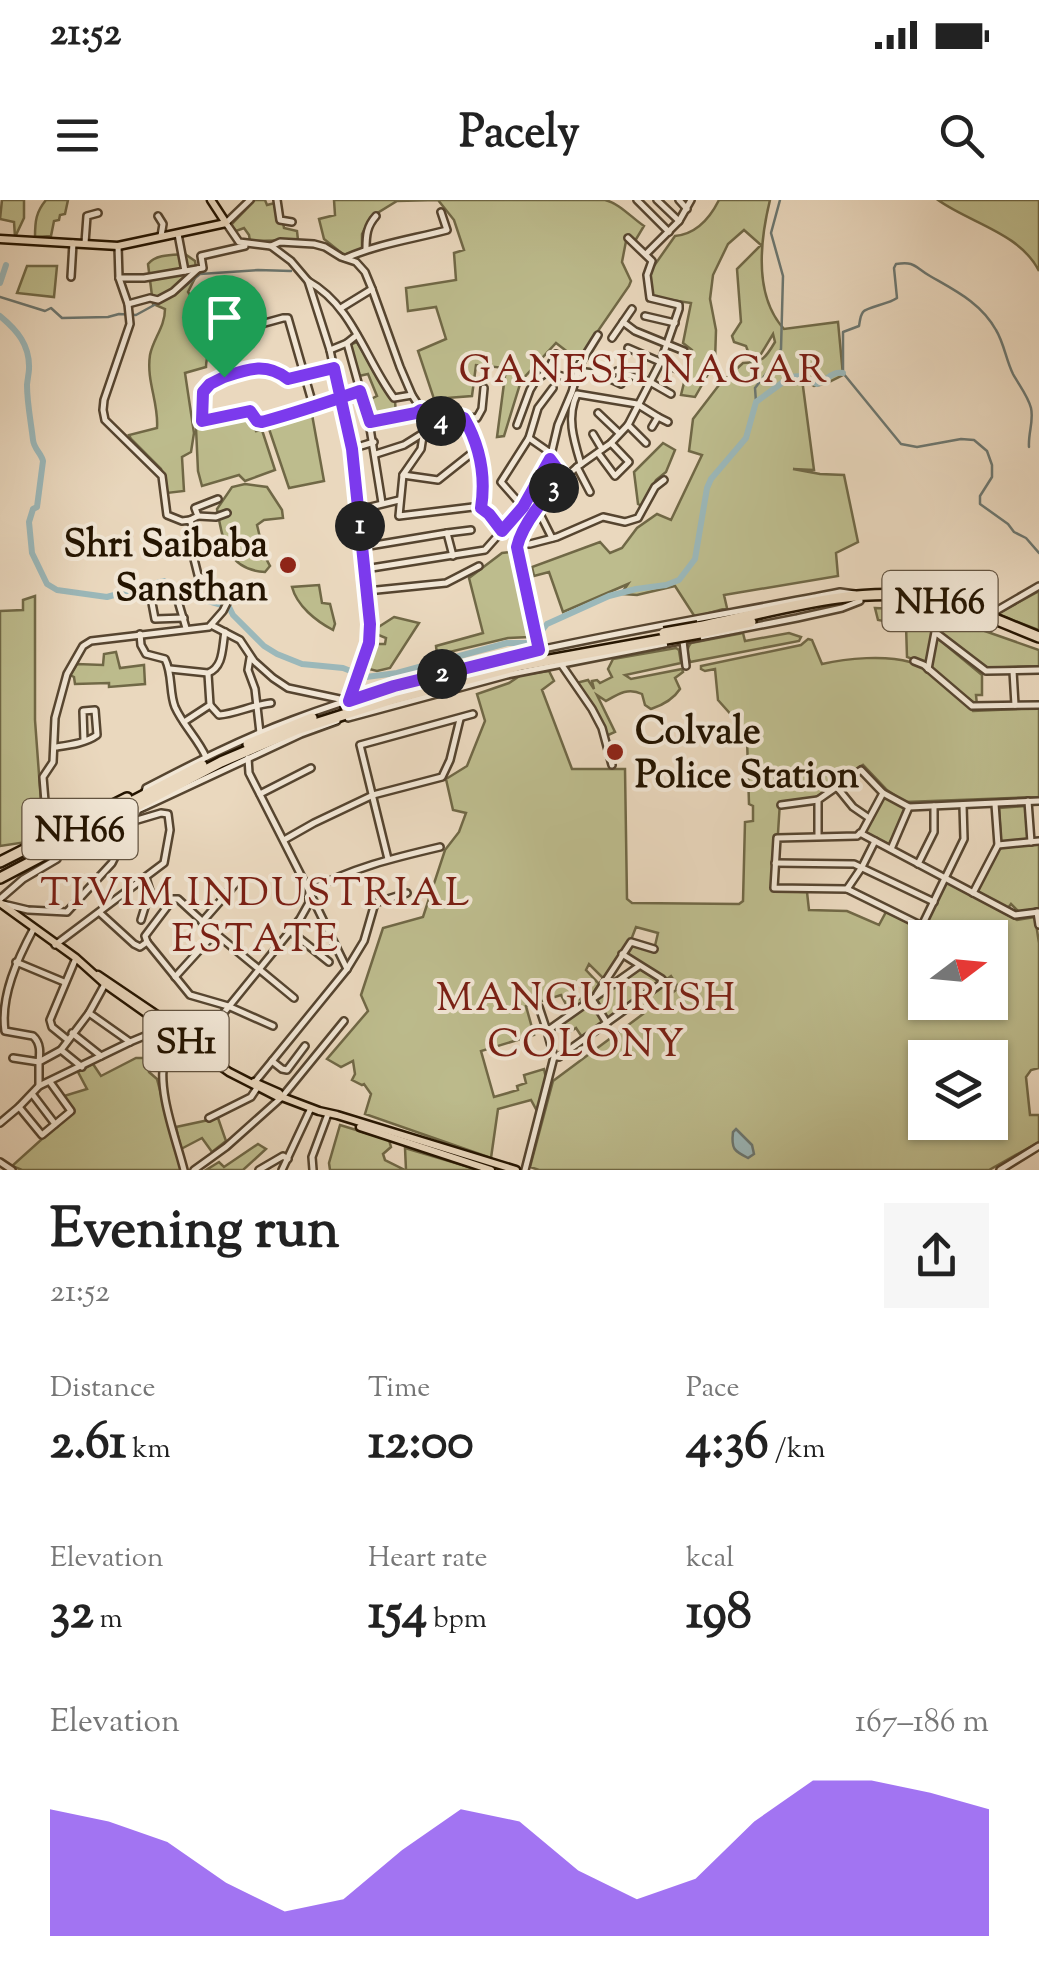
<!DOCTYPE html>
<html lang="en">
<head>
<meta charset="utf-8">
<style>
  body { margin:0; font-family:"Sorts Mill Goudy",serif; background:#f6f6f6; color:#222; height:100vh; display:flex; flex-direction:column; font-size:38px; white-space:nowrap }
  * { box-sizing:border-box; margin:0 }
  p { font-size:32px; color:#767676 }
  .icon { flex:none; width:55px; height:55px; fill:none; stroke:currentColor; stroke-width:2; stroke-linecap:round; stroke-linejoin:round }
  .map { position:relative; height:970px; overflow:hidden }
  .details { display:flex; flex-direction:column; background:#fff; flex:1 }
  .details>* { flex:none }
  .needle { width:65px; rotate:74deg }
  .tools { position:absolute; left:908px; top:720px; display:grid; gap:20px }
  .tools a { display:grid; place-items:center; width:100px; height:100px; border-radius:0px; background:#fff; box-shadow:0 2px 8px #0004; font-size:50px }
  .pin { position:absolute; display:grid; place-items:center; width:85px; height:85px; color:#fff; margin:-102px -42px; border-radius:50% 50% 50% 0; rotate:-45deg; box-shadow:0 0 10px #0007 }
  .pin .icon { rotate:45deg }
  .km { position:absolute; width:50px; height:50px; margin:-25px; border-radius:50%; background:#222; color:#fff; font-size:28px; line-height:50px; text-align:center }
  .round { display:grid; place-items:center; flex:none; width:105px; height:105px; border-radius:0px; background:#f6f6f6 }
  .head { display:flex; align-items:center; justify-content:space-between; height:170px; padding:0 50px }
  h1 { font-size:55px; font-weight:800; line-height:75px }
  .figures { display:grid; grid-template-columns:repeat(3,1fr); gap:15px; height:170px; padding:10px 50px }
  .figures div { display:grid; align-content:center }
  .figures b { font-size:50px; font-weight:800 }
  .figures small { font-size:28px; font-weight:400 }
  .figures p { font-size:28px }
  .chart { height:280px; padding:20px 50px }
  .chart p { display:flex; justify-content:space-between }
  .chart svg { width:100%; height:180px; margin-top:10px; fill:#7c3aed; opacity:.7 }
  .status { display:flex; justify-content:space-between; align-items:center; height:70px; padding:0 50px; background:#fff; direction:ltr }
  .status svg { height:28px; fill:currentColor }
  header { display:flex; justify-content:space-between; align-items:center; height:130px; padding:0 50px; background:#fff; font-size:45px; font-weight:800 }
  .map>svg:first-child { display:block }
</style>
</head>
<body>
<div class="status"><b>21:52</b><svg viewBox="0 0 49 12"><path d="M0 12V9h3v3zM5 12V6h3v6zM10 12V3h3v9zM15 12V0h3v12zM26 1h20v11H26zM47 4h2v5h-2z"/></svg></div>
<header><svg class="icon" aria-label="menu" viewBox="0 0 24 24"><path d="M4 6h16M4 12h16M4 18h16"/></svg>Pacely<svg class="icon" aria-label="search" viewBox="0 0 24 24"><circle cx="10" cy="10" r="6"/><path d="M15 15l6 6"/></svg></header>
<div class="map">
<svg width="1039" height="970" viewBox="0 0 1039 970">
  <rect width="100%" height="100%" fill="#ead8be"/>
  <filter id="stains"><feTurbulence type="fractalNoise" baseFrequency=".002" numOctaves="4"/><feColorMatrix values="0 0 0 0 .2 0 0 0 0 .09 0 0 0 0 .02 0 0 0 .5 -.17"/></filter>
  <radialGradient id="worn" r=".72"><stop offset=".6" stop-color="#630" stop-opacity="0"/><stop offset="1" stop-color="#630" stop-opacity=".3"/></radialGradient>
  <!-- green -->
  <g fill="#bdbc8d" stroke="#706846" stroke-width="2.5" fill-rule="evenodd">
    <polygon points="2,0 24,0 24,18 15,37 14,22 0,19"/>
    <path d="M46,0H68L65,14L60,15L59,20L54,21L51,36L35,37C35,21 36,12 46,0Z"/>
    <polygon points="255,0 265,0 267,5 279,2 284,28 297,31 298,40 250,41 249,35 244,28 236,31 231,25"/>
    <path d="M334,0H605C619,3 632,18 644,26L635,41L627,36L622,62L631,81L629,86L578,160L556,143L521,181L504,236L497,237L506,168L476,165L472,196L434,199L418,151L446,139L436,107L408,111L406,88L456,80L454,53L464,50L454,20L438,0L397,1L371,17L362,34V49L344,55L324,39L319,19L335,15Z"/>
    <path d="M719,0H770C760,41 754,96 784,129L838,122L843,175L825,184L814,186L802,179L814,270L793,269L820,274L844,275L858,342L836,353L838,376L724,395L727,408L695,417L675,386L637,395L621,394L628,384L563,412L549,372L534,376L532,367L600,342L610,353L622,348L637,328L657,314L671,320L702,255L689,251L693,219L719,185L743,163C763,162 765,159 775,142L773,134L761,154L750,157L746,146L734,142L732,136L741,122L737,69L761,45L744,30L728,44L713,75L710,99L716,130L715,162L695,197L681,195L692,150L683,143L691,103L652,97L649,73L675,36C697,34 710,18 719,0Z"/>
    <path d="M938,0H1039V71C1020,33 970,23 938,0Z"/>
    <path d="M185,54L195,61L197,74L188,92L194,101L243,89L245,107L222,118V127L212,131C213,144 206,153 206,167L185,173L194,233L191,252L182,257L184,291L167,293L161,269L131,239L129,235L157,228C159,203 146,181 150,155C153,139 165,127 165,109L153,104L148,64C156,54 173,55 185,54Z"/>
    <polygon points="27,66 57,66 54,97 17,93"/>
    <polygon points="357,142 390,198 395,201 396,214 372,219 367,201 377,196 368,174 359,176 349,145"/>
    <polygon points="311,209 324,281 289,288 267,223"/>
    <polygon points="249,214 256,231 262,230 275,270 245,281 239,275 202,286 198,271 196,228"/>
    <polygon points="663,243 675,250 666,272 656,280 642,306 638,304 634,272"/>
    <path d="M245,284L267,287L282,310L283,318L264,320L257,325C261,340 262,353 270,366L265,372C227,370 223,341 217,309L232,287Z"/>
    <polygon points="511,352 529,437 508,438 437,455 436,446 483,433 469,378 502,353"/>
    <path d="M319,385L322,403L330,404L335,424L333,430C316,421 297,406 292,387Z"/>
    <polygon points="1039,391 1039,430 997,414"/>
    <polygon points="35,396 35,520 43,629 40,640 0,646 0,411 23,410 23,400"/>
    <polygon points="875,408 916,410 939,415 1039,450 1039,466 985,468 935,430 927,465 907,457 906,425 878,420"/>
    <polygon points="394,417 419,423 390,468 377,471 365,468 374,444 385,444 386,438 376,434 377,428"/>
    <path d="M743,433L745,441L789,433L801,437L799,441L690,462C687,455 686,448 691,443Z"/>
    <polygon points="936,437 982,475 982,495 976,495 977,505 931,470"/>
    <path d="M808,439L812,440L822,464C847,458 886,455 910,462C929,467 960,497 973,511L1039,508V597L905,602L887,590L863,565L815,598L780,602L778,633L774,638L772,691L807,692L809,710L847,711L879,725L886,712L919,728L918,739L947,682L1017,720L1035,717L1039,743V868L1031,870L1026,877L1030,915H1039V942L989,970H539L530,967L553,881L643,814L636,804L662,786L669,795L676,790L677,785L671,776L667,779L625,754L632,743L654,750L658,733L636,727L631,740L604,779L589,764L586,770L599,784L590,798L579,783L572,788L583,803L570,812L561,795L526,806L534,835L481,851L494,897L518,890L517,886L526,883L524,875L544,869L546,878L537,911L531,900L498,909L491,958L365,914L371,894L364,884L362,885L352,880L355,874L353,861L341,867L327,859L368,811L361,795L383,728L423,717L445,650L459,632L466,613L453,610L446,579L467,566L485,521L477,494L509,483L521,475L549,471L554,481L542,490L572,569H625L627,699L632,703L739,704L743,701L745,622L753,621V606L749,604L747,538L734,518L718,500L715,469L705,471L701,469V466L801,445ZM925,738H990V802H925ZM925,858H990V922H925Z"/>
    <path d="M676,448L679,450L681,463L625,475L631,479L682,469L683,472L675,478L680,489C673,500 663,505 651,509L645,505L642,494C628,487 618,494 606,501L597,495L615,532L606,536L598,515L576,483L588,480L594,489L592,481L597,480L600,483L612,477L608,469L613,459Z"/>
    <polygon points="116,452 120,468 144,465 145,484 109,487 109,483 75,484 74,477 70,475 77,464 103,465 104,454"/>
    <polygon points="884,597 906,609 890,647 864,632"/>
    <polygon points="1025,606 1028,640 1001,642 999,608"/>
    <polygon points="1039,644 1039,708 1019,712 1011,704 1008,708 975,692 1000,648"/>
    <polygon points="640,769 659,781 659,783 607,819 594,800"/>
    <polygon points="592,802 605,822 582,837 576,828 568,833 561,824"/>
    <polygon points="136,858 147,858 149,872 157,879 181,970 22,970 12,966 72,912 64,896 87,889 78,872 93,864 101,876"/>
    <polygon points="218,918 226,941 212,952 202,938 181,949 176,927"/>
    <polygon points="340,925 389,940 391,947 383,954 385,960 405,970 330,970 329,963"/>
    <polygon points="258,944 266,949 243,970 206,970 219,962 224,967"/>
    <polygon points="405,948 479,970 406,970"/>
  </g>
  <!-- water -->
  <path fill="#9bb8ba" stroke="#6b7670" stroke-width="2.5" d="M736,929L752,945L754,954L748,958C734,951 731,949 733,932Z"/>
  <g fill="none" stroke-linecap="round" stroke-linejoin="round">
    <!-- stream -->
    <g stroke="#6b7670" stroke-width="2.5">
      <polyline points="0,97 45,111 51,108 62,118 108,117 119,114 136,115 178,92 200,74 258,70 291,71"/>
      <polyline points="756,202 755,188 776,161 781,149 783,76 771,33 780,0"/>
      <path d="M1029,247C1028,233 1034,221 1031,208C1028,196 1019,185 1013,174C1006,160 1004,143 996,130C981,103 956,91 930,76C914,67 916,61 896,64L894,68L897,98C889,104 867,107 863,112C860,116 860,121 859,126L843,132V173L901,244L917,247L961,239L974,240L987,251L992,265V277L980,296V304L1008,324L1014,332L1026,338L1039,353"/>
    </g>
    <!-- river -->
    <g stroke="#9bb8ba" stroke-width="6">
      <polyline points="0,83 6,65"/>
      <path d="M0,116C17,130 30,145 29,169C29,172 27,183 27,185C27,203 31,222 33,240C34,249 41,253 43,261L37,307L33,309L29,322L32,353L47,384L57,390L107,397L164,381"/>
      <path d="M191,389L194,397L229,407L233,415L264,446L277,454L302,464L343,468L366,477L397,473L507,443H532L547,424L609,396L636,389L666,385L679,380L695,359L707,288L711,279L746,238L756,202L790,177L800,176L817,184C827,181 831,171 843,173"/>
    </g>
    <defs>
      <g id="minor">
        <polyline points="277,0 280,20 292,22"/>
        <polyline points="637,0 669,32"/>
        <polyline points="657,0 679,21"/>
        <polyline points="679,0 687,9"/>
        <polyline points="158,16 163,24 161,36"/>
        <polyline points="178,34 185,71"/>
        <polyline points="85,43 87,16 98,13"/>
        <polyline points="271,46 280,42 314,44 325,47 341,57 356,62 365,72 372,89 400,167 412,195 421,209 438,223"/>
        <path d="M366,49C366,35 367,26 376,16"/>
        <polyline points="646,54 679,21 691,0"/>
        <path d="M346,58C378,44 413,39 447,30L441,12"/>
        <polyline points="71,77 73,43"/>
        <polyline points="119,78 144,78 203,68 201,56 245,46"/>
        <path d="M308,81C353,106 365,159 394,198L412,195"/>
        <polyline points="128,104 150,98 158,100 173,92 198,69"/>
        <polyline points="341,108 372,89"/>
        <polyline points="645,116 675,123"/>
        <polyline points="623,122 635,131 684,151"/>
        <polyline points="218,136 283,118 288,118 313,205"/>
        <polyline points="612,138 632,109"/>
        <polyline points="347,143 369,222 382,303"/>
        <polyline points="628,148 679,170"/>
        <polyline points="330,150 347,143 357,135"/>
        <path d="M334,168L288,179C281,173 275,170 266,168C252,166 214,177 205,189C200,197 201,212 202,221L250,211L257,221H262L361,191"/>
        <polyline points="578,171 600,174 621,184"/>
        <polyline points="617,171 650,182 671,194"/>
        <polyline points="547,172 576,180"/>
        <polyline points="598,213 619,233"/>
        <path d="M464,217C480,246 486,276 481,309"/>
        <polyline points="658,217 668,222"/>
        <polyline points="371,222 415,213 421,209"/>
        <polyline points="517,225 530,190 536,180 547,172 556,154"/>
        <polyline points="628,225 646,243"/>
        <polyline points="593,234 602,249"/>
        <polyline points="423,236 421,249 403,275 399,316 473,307 489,314 502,331"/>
        <polyline points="529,238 552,254"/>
        <polyline points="351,249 374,242"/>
        <polyline points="598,253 615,276 629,262 611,243"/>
        <polyline points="376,254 404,245 452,215 477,218 482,209 484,188"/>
        <polyline points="550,259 564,278 571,297"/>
        <path d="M581,264C574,241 566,217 577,194L637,204L658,217L652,227"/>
        <polyline points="577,267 590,292"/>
        <polyline points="403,275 438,280 477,249"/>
        <polyline points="523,307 501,282 529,238 538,208 553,188"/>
        <polyline points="358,310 399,300"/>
        <polyline points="538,310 552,338"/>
        <polyline points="198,316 216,317 227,313"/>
        <polyline points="190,320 198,316 195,308 218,299"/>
        <polyline points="447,333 471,330"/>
        <polyline points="518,344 530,344 557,337 603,317 625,322 638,318 655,287 664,280"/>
        <polyline points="363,347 447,333 453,356"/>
        <polyline points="365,369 485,350 523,307 550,259 558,225 572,192 580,164 598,135"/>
        <polyline points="367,391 446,383 479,366"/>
        <polyline points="176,394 186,428"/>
        <polyline points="152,403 155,419 184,418"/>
        <polyline points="989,415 1039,386"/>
        <polyline points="213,426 240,440 254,461 273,478 288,488 349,501 369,443 370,424 351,249 330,150 308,81 291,61 271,46 239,42 226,23 250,0"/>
        <path d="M140,434L141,445L146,454L165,459C173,475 169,492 175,507C183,525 198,539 206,557"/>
        <polyline points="683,441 686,466"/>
        <polyline points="539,450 518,355 519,337 549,292 577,267 611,243 628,225 661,161 679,109 679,105 650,98 647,75 652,61 628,38"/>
        <polyline points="250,458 248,470 255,489 260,533"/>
        <polyline points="914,461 924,465 972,506 1039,505"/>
        <polyline points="561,464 592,509 602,528 612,565"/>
        <path d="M170,469L208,473C224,467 222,447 225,432"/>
        <polyline points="928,469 935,432 986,471 1039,470"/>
        <polyline points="1013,471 1015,505"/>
        <path d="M210,505L219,515C235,514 252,505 271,503"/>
        <polyline points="348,518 507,475 797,418 842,408 860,401"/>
        <polyline points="184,522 210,505 208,474"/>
        <path d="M56,547C70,545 86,543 97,535L95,510L83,511L84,541"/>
        <polyline points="836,586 853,607 869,618"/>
        <path d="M145,592L146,588C194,563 241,539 292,520C468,454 657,428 840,392L855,394"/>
        <polyline points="883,593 862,632 857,636 777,638 774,688 847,689 922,726"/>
        <polyline points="260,594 311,568"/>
        <polyline points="1028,601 1031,642"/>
        <polyline points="781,605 818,600"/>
        <polyline points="860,633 1015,715 1039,712"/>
        <polyline points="818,636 818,600 861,570 883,593 909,607 1039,601"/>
        <path d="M48,638L43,577L53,562L55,518L67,474L83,446L91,441L209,427L223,411L230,397C223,383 209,383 198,375L191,347L195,335L190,320L182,321L167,315L162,276L105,220L103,210L104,200L130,124L128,104L119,78L118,46"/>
        <polyline points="284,640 314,623 373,595 442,577 450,560 460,519"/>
        <polyline points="998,645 1039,641"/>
        <polyline points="891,649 909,607"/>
        <polyline points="388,659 360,545 473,514"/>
        <polyline points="775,663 854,664 934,702"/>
        <polyline points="918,664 934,632 934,606"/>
        <polyline points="847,689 862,667 875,641"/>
        <polyline points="973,693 998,645 995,604"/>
        <polyline points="0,699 23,679 57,659"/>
        <polyline points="3,704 28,710 67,712 112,663 138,610 301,534 337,521"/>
        <polyline points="1037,712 1039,725"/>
        <polyline points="100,713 134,744 140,747 147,742"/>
        <polyline points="141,720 150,691 146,678"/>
        <polyline points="202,722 238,681"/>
        <polyline points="290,731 329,762"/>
        <polyline points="916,738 964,639 963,605"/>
        <polyline points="147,742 145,736 173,699 178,699 215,733 294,798"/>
        <polyline points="147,742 190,795 228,806 273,826"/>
        <polyline points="55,745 164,663 170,630 168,614 161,613 134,621"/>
        <polyline points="16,762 64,782"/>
        <path d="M347,769L309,691C352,668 393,658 440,647"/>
        <polyline points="175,777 215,733"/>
        <polyline points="597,794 631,742 654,749"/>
        <polyline points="592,799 607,823"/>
        <polyline points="539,807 547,831"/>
        <polyline points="89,813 130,842"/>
        <polyline points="72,833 101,856"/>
        <path d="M175,834C172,841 167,849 165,856C156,889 176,938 184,970"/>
        <polyline points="68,840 52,827 50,820 76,758"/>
        <polyline points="193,846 209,831 300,719 309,703 309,691 249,573 248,558"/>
        <polyline points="61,850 82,867"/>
        <polyline points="555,857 559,857 662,783 662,779 622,754"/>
        <path d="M13,858L39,862C40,853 41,843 33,836L5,831C0,796 18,758 34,728"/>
        <polyline points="272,861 282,869 287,870 305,846"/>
        <polyline points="255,882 347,769 364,741 375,703 407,693"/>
        <polyline points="39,886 39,862 61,850 89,813 105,784"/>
        <polyline points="33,895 55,924"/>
        <polyline points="19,907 42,935 71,911 50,882"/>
        <polyline points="209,918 251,897 257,888"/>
        <polyline points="0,923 19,907 39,886 130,842 171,825"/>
        <polyline points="0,962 12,970"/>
        <polyline points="194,970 226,947 282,897 344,821"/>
        <polyline points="259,970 283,956 288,959"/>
        <polyline points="282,970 311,908"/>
        <polyline points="313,970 312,957 328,914"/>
        <polyline points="525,970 554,857 547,831 639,766"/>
        <polyline points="1000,970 1039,946"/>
      </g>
      <g id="major">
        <polyline points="0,39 118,46 226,23 211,0"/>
        <polyline points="0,703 76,758 105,784 229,872 278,897 282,897 319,911 337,915 516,970"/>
        <polyline points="98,775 166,821"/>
        <polyline points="254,882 279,893 282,897"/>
        <polyline points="360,927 491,970"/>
      </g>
      <g id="highway">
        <path d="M698,427C772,412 854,385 929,398C967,405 1003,423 1039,437"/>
        <polyline points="700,433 751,422"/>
        <polyline points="346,507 389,494"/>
        <polyline points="248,544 312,518"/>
        <polyline points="47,646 202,565"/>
        <polyline points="0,662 127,598"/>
        <polyline points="0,678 221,562 296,530 390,500 522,465 666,439"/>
      </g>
    </defs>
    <!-- minor casing -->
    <use href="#minor" stroke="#564530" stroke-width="10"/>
    <!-- major casing -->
    <use href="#major" stroke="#241400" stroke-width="11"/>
    <!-- highway casing -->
    <use href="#highway" stroke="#241400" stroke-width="14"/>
    <!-- minor -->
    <use href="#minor" stroke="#f1e6d5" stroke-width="5"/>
    <!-- major -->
    <use href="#major" stroke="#ead8be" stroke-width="6"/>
    <!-- highway -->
    <use href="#highway" stroke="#ead8be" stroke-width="9"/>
    <defs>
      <g id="highway-bridge">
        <polyline points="664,433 698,427"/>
        <polyline points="666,439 700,433"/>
      </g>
    </defs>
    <!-- highway-bridge casing -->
    <use href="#highway-bridge" stroke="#241400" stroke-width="14" stroke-linecap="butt"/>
    <!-- highway-bridge -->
    <use href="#highway-bridge" stroke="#ead8be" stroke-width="9"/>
  </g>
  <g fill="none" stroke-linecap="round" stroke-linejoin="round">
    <defs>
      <path id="route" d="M224,177C248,169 266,162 288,179L334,168L352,249L370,424L369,443L349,501L394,486L539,450L517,347C522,324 547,294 564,278L550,259L523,307L502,331L489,314L481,308C486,276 480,246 464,218L452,215L438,223L421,210L416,213L370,222L360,191C328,202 295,213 262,222L257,221L250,211L202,221L203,192L210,184L224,177"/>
    </defs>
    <!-- route casing -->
    <use href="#route" stroke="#fff" stroke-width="20"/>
    <!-- route -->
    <use href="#route" stroke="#7c3aed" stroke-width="12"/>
  </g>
  <!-- markers -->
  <g fill="#8f2418" stroke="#f1e6d5" stroke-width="4">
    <circle cx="288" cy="365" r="10"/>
    <circle cx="615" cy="552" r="10"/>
  </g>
  <g text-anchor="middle" stroke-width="8" stroke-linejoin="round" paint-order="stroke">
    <!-- shield labels -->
    <g fill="#f1e6d5" stroke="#625340" stroke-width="2.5">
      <rect x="882.5" y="371" width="115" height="60" rx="8"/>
      <rect x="22.5" y="599" width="115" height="60" rx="8"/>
      <rect x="143.5" y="811" width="85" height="60" rx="8"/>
    </g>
    <g font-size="35" font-weight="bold" fill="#241400">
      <text x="940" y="413">NH66</text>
      <text x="80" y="641">NH66</text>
      <text x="186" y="853">SH1</text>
    </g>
    <!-- poi labels -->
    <g font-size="38" font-weight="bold" fill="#241400" stroke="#f1e6d5" text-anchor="end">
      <text x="268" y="356">Shri Saibaba<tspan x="268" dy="44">Sansthan</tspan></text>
      <text x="635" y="543" text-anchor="start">Colvale<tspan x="635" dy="44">Police Station</tspan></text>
    </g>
    <!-- neighbourhood labels -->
    <g font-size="40" letter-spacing="2.5" fill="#7a1f14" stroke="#f1e6d5">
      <text x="644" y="182">GANESH NAGAR</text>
      <text x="256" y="705">TIVIM INDUSTRIAL<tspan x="256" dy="46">ESTATE</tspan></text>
      <text x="587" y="810">MANGUIRISH<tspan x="587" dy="46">COLONY</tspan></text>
    </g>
  </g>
  <rect width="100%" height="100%" filter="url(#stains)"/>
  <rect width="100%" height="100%" fill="url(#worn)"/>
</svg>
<div class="tools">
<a><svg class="needle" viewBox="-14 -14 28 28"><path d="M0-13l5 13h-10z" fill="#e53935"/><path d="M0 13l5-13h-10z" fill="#767676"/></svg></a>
<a><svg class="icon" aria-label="layers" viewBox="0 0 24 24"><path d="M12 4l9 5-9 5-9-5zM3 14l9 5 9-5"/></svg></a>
</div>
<div class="pin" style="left:224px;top:177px;background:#1e9e55"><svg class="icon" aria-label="arrive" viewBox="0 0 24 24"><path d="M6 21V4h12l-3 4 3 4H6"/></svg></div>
<b class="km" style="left:360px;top:326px">1</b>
<b class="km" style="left:442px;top:474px">2</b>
<b class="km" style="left:554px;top:288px">3</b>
<b class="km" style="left:441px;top:221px">4</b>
</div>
<section class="details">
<div class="head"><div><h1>Evening run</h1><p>21:52</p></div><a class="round"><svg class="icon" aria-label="share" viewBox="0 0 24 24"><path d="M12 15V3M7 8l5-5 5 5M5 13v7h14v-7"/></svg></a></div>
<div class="figures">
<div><p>Distance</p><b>2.61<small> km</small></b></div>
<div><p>Time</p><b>12:00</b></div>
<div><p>Pace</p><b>4:36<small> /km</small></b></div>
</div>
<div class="figures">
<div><p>Elevation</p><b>32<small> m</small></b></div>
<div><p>Heart rate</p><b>154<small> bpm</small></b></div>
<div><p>kcal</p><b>198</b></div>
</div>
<div class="chart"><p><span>Elevation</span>167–186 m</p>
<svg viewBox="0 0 160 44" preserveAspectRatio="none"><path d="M0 44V13L10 16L20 21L30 31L40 38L50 35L60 23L70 13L80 16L90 28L100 35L110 30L120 16L130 6L140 6L150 9L160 13V44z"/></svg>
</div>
</section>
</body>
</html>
